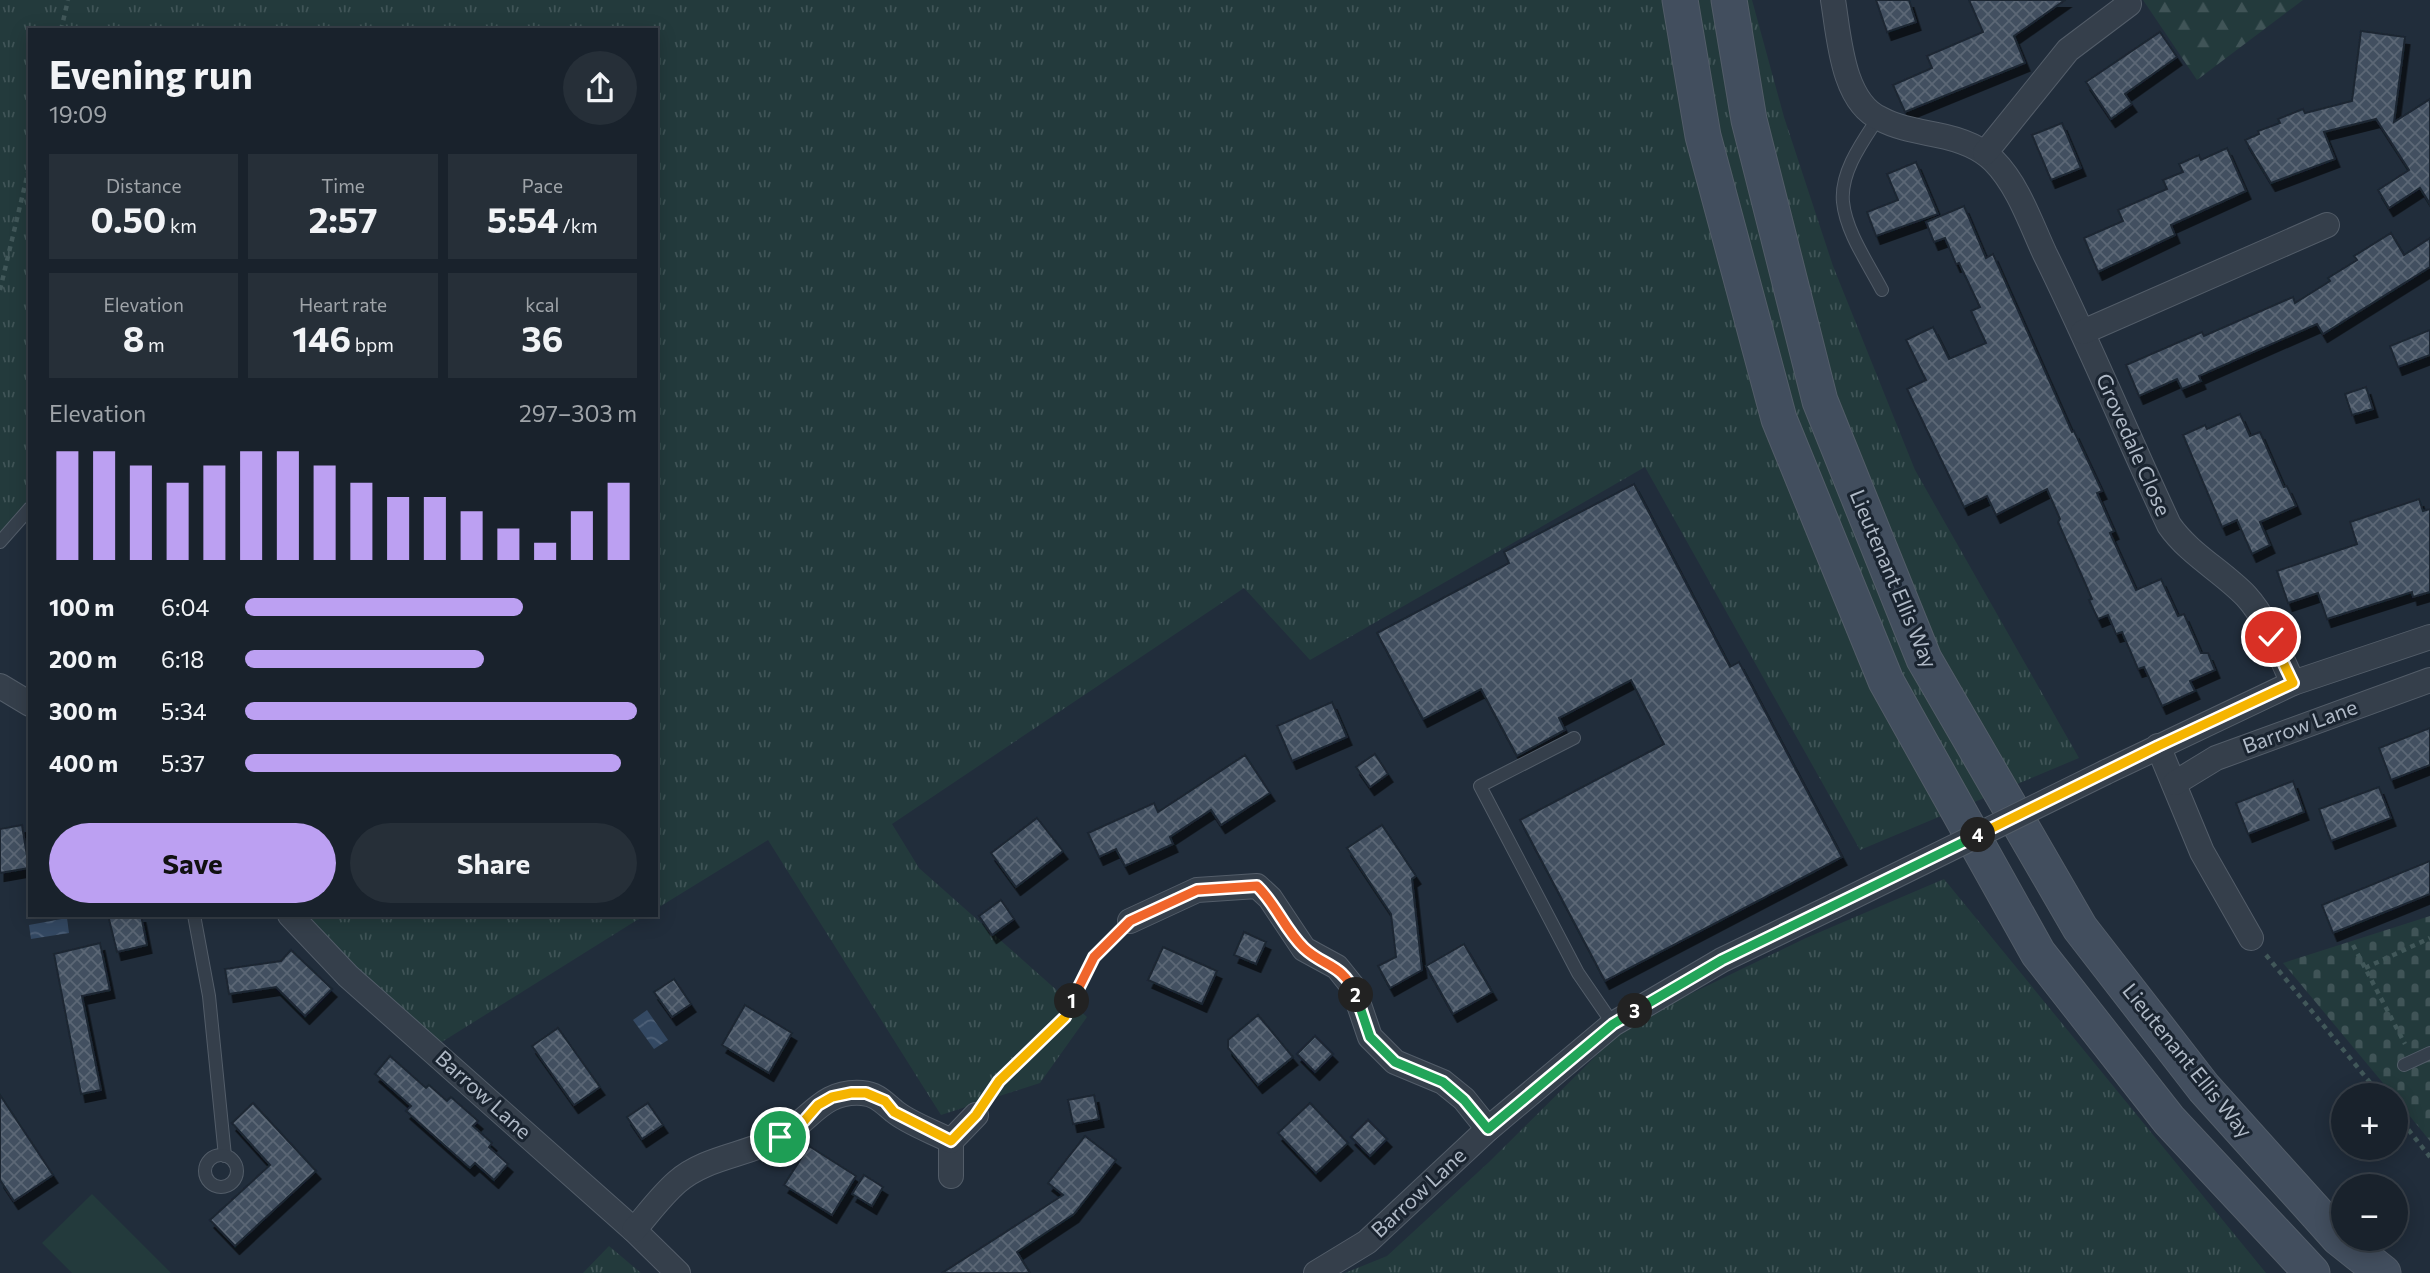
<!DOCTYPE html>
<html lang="en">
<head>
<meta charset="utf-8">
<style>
  body { margin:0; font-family:Commissioner,sans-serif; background:#262f38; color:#f1f3f6; height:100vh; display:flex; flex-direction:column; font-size:26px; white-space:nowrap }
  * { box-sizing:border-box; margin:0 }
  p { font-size:23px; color:#9fa4a9 }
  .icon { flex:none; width:38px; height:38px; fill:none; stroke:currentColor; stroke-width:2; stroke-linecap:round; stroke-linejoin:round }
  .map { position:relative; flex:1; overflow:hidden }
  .sheet { position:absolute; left:28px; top:28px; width:630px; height:889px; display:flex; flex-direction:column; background:#19222c; border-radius:0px; box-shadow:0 4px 18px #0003,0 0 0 2px #373f48 }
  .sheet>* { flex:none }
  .buttons { position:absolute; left:2331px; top:1083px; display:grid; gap:14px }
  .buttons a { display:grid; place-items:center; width:77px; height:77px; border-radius:50%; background:#19222c; box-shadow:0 4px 18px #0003,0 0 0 2px #373f48; font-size:35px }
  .pin { position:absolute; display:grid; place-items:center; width:60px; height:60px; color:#fff; margin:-30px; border:4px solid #fff; border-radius:50%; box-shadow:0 2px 7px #0007 }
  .km { position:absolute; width:35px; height:35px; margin:-18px; border-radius:50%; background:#222; color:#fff; font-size:19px; line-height:35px; text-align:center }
  .round { display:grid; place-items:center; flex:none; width:74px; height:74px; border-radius:37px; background:#262f38 }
  .head { display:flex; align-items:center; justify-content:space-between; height:119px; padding:0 21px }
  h1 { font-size:38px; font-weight:700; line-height:52px }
  .stats { display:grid; grid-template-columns:repeat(3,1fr); gap:10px; height:119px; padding:7px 21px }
  .stats div { display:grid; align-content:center; border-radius:0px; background:#262f38; text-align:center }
  .stats b { font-size:35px; font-weight:700 }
  .stats small { font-size:19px; font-weight:400 }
  .stats p { font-size:19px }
  .chart { height:196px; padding:14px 21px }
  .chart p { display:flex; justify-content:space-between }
  .chart svg { width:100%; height:126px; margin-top:7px; stroke:#bca0f2; stroke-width:6 }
  .button { display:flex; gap:14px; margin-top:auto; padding:14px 21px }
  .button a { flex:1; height:80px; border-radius:42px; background:#bca0f2; color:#111; font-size:28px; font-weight:700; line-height:80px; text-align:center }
  .button a+a { background:#262f38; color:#f1f3f6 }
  ul { padding:0 21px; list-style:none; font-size:23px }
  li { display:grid; grid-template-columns:112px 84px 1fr; align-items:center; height:52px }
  li i { height:18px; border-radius:9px; background:#bca0f2 }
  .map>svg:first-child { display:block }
</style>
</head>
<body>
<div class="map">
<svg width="2430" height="1273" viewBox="0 0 2430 1273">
  <defs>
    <pattern id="grass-tufts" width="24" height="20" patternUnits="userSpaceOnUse" patternTransform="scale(1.75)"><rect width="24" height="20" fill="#233a3c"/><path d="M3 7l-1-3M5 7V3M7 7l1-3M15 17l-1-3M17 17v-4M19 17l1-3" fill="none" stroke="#405457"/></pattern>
    <pattern id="forest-firs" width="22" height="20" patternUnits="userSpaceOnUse" patternTransform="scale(1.75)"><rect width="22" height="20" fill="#233a3c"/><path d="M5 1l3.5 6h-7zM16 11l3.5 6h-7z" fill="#405457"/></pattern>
    <pattern id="cemetery-stones" width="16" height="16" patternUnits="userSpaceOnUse" patternTransform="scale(1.75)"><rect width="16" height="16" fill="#233a3c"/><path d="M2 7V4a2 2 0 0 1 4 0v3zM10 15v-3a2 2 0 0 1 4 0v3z" fill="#405457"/></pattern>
    <pattern id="water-waves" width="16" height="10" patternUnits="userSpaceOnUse" patternTransform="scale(1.75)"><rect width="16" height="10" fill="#344963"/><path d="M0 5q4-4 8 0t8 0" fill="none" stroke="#4f6178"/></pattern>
    <pattern id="building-cross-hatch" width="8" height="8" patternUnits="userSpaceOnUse" patternTransform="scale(1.75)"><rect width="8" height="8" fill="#425060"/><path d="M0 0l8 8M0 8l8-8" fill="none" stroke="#5b6775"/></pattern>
    <filter id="shadow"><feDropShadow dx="4.5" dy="8" stdDeviation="0" flood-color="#0009"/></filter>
  </defs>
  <rect width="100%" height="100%" fill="#212d3b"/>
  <!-- grass -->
  <g fill="url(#grass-tufts)">
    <polygon points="0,0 1752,0 1784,117 1833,266 1915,470 2079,758 1860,850 1645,467 1310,660 1244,588 892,824 919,868 1087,1017 1040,1083 941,1115 768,840 656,909 656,30 30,30 30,502 0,532"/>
    <polygon points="1944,879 2266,1273 1345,1273 1387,1256 1489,1162 1628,1024 1806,938"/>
    <polygon points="307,915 645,915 437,1045 360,973"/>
    <polygon points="609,1246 641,1273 583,1273"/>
  </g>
  <!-- forest -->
  <polygon fill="url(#forest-firs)" points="2143,0 2303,0 2197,80"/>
  <!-- cemetery -->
  <polygon fill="url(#cemetery-stones)" points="2430,916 2430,1141 2396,1099 2396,1096 2393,1095 2283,963"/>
  <!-- park -->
  <polygon fill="#233a3c" points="92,1194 171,1273 72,1273 42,1243"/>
  <!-- water -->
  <g fill="url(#water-waves)">
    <polygon points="67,918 69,933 31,939 29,925"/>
    <polygon points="647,1010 668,1040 654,1049 633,1020"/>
  </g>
  <!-- building -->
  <g fill="url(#building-cross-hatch)" stroke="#1c2632" stroke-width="2" filter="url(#shadow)">
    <polygon points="1876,0 1909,0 1916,22 1887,32"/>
    <polygon points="1969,0 2065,0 2014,36 2025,63 1905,112 1893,85 1932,68 1927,56 1983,32"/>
    <polygon points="2361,31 2405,37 2394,122 2430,99 2430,204 2420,188 2389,208 2378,190 2409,170 2376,119 2324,132 2335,159 2271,183 2245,140 2259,134 2258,131 2280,123 2278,119 2303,109 2305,113 2352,101"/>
    <polygon points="2160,32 2177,57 2125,94 2132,104 2111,119 2086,82"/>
    <polygon points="2062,123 2081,168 2051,180 2032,135"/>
    <polygon points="2227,148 2246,191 2171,225 2175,235 2098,272 2084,238 2123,221 2118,210 2167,189 2163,180 2183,172 2179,164 2199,155 2201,160"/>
    <polygon points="1916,162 1938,214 1876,236 1867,212 1898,200 1887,174"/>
    <polygon points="1964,206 1986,258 1993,254 2072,432 2074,431 2102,491 2097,493 2114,531 2110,533 2136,590 2161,579 2178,616 2184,614 2201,653 2208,653 2215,670 2190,681 2195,691 2162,706 2144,667 2138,669 2122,632 2116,634 2108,615 2098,619 2089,600 2092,599 2058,522 2060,519 2047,489 1996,515 1987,496 1964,507 1907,389 1926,380 1906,340 1933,327 1949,359 1986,343 1971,311 1980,307 1959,263 1956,264 1945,238 1934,242 1926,222"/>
    <polygon points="2391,233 2404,255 2430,238 2430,267 2323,334 2317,324 2199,376 2201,381 2182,389 2177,379 2139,396 2126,365 2202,332 2204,336 2293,297 2295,303 2330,281 2328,278 2357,260 2354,256"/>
    <polygon points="2430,330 2430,355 2398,367 2390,346"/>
    <polygon points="2366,387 2373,409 2352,415 2345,394"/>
    <polygon points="2240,414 2250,436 2260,432 2284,487 2287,486 2296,506 2260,522 2270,545 2252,554 2237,520 2222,527 2183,435 2205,425 2207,429"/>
    <polygon points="1634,484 1730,667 1739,662 1842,857 1605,981 1520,820 1664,744 1631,680 1559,718 1565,730 1517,756 1481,689 1423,719 1377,633 1509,563 1504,552"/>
    <polygon points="2419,499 2423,511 2430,509 2430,592 2413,597 2412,592 2327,619 2318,593 2288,603 2277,571 2357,544 2350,522"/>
    <polygon points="1332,702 1347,737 1292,761 1277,726"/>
    <polygon points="2430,728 2430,765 2391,780 2379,748"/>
    <polygon points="1375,754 1388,774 1370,787 1356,767"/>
    <polygon points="1245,755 1270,793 1221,825 1211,810 1170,837 1173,844 1125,866 1116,849 1099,857 1088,833 1154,803 1158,812"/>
    <polygon points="2293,781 2304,812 2248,834 2236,803"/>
    <polygon points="2379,787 2391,818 2331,841 2319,809"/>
    <polygon points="1037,818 1063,851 1016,887 991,853"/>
    <polygon points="22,825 29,868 0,873 0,829"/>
    <polygon points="1382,825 1416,876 1412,879 1422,970 1390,988 1378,966 1396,957 1391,914 1347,848"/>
    <polygon points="2430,861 2430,894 2333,933 2322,905"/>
    <polygon points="1001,900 1014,919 992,935 979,916"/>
    <polygon points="108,915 141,915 147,945 117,952"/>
    <polygon points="1244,932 1266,942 1256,964 1234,955"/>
    <polygon points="100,943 110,990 82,996 101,1090 81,1094 54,954"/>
    <polygon points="1464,944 1492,992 1453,1014 1426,966"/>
    <polygon points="1163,947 1217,971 1202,1004 1148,980"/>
    <polygon points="291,950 332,989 305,1016 276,987 229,994 225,969 281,961"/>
    <polygon points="674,979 691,1004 672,1017 654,992"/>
    <polygon points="745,1005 792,1033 769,1073 722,1045"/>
    <polygon points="1258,1015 1293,1057 1258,1085 1228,1048 1228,1040"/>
    <polygon points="558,1028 600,1087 574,1105 532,1046"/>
    <polygon points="1315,1036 1333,1054 1315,1072 1297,1054"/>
    <polygon points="390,1056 426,1088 429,1085 447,1101 451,1097 478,1121 473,1126 492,1143 489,1147 508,1164 494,1180 475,1163 470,1168 406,1111 411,1106 375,1074"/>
    <polygon points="0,1095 53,1175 14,1201 0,1180"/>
    <polygon points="1094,1095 1099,1119 1073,1124 1068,1100"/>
    <polygon points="253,1103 316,1171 235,1246 210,1220 270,1165 232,1123"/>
    <polygon points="648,1103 663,1125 642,1139 627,1117"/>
    <polygon points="1310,1103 1348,1143 1316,1173 1278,1133"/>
    <polygon points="1368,1120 1387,1139 1370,1156 1351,1137"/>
    <polygon points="1085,1136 1116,1160 1074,1214 1017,1252 1030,1273 942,1273 1063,1195 1048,1183"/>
    <polygon points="809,1146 856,1176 832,1215 784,1185"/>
    <polygon points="864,1175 883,1187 872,1206 852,1194"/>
  </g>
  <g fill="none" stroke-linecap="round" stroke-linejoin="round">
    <defs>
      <g id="service">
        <path d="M1878,118C1863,141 1840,172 1843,202C1846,232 1868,263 1882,290"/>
        <polyline points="0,542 30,508"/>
        <polyline points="1574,738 1480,786 1578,973 1613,1024"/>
        <polyline points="194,915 209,996 225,1156"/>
        <polyline points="2404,1065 2430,1053"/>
        <circle cx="221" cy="1171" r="16"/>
      </g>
      <g id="minor">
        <path d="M1833,0C1839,36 1842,102 1881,119C1898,128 1918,131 1937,135C1958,139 1979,146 1994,161C2018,185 2031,224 2045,254C2089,343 2127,435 2169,525C2189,554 2222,571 2246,596C2268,620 2279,654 2293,683"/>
        <polyline points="1985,153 2068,50 2129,4"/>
        <polyline points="2083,332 2327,225"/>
        <polyline points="0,686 30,704"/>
        <polyline points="2158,746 2202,852 2251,938"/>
        <polyline points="2106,772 2293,683 2430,637"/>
        <polyline points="2175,783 2216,758 2430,680"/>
        <polyline points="290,915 348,976 634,1230 678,1273"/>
        <polyline points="1130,921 1197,890 1257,886 1270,898 1304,949 1337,967 1353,987 1370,1037 1395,1062 1443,1082 1464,1099 1488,1129"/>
        <polyline points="951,1176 951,1141 976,1115"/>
        <path d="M634,1230C648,1214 661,1196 677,1182C705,1157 748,1155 780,1137C811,1120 822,1090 862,1093C877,1094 884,1103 894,1111C908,1123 934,1132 951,1141"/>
        <polyline points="1316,1273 1367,1242 1488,1129 1613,1024 1722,960 1834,906"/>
      </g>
      <g id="secondary">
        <polyline points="1680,0 1703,136 1779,419 1886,681 2038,953 2169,1120 2312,1273"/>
        <polyline points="1729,0 1749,120 1820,401 1924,659 2080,928 2204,1088 2339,1238 2383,1273"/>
      </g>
    </defs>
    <!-- service casing -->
    <use href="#service" stroke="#535d69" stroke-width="14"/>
    <!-- minor casing -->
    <use href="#minor" stroke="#535d69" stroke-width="26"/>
    <!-- secondary casing -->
    <use href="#secondary" stroke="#535d69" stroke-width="37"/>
    <!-- path -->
    <g stroke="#415759" stroke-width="4.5" stroke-dasharray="5 5" stroke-linecap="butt">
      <polyline points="61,30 68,0"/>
      <polyline points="0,290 30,164"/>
      <polyline points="2353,945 2405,1044"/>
      <polyline points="2266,955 2381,1096"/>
      <polyline points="2365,968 2430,938"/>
      <polyline points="989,1095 999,1081 1065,1017 1094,956 1114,936"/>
      <polyline points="2396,1114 2430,1157"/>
    </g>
    <!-- service -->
    <use href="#service" stroke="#353f4b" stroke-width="12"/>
    <!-- minor -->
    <use href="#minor" stroke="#353f4b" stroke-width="24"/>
    <!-- secondary -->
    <use href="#secondary" stroke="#424e5e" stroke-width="35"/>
    <defs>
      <polyline id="minor-bridge" points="1834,906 2106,772"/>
    </defs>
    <!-- minor-bridge casing -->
    <use href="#minor-bridge" stroke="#535d69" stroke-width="26" stroke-linecap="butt"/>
    <!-- minor-bridge -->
    <use href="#minor-bridge" stroke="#353f4b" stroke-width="24"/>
  </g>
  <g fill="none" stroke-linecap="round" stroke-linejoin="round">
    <defs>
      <polyline id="split-1" points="780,1137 804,1121 818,1105 832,1097 851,1093 866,1093 885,1101 894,1112 951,1141 976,1115 999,1081 1065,1017 1072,1001"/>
      <path id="split-2" d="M1072,1001L1094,957L1130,921L1197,890L1257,886C1276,904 1285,930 1304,948C1324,967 1342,963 1356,995"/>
      <polyline id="split-3" points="1356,995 1370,1037 1395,1062 1443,1082 1464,1100 1488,1129 1613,1024 1635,1011"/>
      <polyline id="split-4" points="1635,1011 1722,960 1978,835"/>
      <polyline id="split-5" points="1978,835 2158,746 2293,683 2271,637"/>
    </defs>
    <!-- split-1 casing -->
    <use href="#split-1" stroke="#fff" stroke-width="14"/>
    <!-- split-2 casing -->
    <use href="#split-2" stroke="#fff" stroke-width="14"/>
    <!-- split-3 casing -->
    <use href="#split-3" stroke="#fff" stroke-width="14"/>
    <!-- split-4 casing -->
    <use href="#split-4" stroke="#fff" stroke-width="14"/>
    <!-- split-5 casing -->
    <use href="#split-5" stroke="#fff" stroke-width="14"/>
    <!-- split-1 -->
    <use href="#split-1" stroke="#f5b400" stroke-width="9"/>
    <!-- split-2 -->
    <use href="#split-2" stroke="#f0652b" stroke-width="9"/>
    <!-- split-3 -->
    <use href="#split-3" stroke="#22a559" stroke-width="9"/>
    <!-- split-4 -->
    <use href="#split-4" stroke="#22a559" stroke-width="9"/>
    <!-- split-5 -->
    <use href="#split-5" stroke="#f5b400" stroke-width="9"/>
  </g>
  <g text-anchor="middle" stroke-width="6" stroke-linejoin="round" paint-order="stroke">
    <!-- street labels -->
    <g font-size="21" fill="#b0bac7" stroke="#1a2430">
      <text transform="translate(2133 445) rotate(66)" y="7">Grovedale Close</text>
      <text transform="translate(1893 579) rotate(67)" y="7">Lieutenant Ellis Way</text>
      <text transform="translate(2300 727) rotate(-20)" y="7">Barrow Lane</text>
      <text transform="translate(2187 1061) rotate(51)" y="7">Lieutenant Ellis Way</text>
      <text transform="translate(483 1095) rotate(42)" y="7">Barrow Lane</text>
      <text transform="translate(1419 1193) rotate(-43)" y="7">Barrow Lane</text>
    </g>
  </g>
</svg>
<div class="buttons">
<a>+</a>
<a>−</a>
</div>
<div class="pin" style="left:780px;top:1137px;background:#1e9e55"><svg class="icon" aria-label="arrive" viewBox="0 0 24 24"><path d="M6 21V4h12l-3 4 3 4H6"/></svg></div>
<div class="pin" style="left:2271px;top:637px;background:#d93025"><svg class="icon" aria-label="check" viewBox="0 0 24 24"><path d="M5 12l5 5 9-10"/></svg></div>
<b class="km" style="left:1072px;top:1001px">1</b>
<b class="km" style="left:1356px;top:995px">2</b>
<b class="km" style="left:1635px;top:1011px">3</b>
<b class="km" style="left:1978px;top:835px">4</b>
<section class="sheet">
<div class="head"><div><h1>Evening run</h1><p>19:09</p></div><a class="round"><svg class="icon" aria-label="share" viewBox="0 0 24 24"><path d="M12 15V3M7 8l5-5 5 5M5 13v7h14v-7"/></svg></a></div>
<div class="stats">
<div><p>Distance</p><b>0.50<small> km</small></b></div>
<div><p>Time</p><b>2:57</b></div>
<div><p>Pace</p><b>5:54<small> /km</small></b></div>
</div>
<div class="stats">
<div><p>Elevation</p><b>8<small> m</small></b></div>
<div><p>Heart rate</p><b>146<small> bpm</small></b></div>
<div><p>kcal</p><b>36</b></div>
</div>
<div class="chart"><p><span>Elevation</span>297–303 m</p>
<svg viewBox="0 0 160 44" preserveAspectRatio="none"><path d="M5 44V6M15 44V6M25 44V11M35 44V17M45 44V11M55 44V6M65 44V6M75 44V11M85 44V17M95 44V22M105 44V22M115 44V27M125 44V33M135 44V38M145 44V27M155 44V17"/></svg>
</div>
<ul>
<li><b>100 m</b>6:04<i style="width:71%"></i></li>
<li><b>200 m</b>6:18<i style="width:61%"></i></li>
<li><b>300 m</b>5:34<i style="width:100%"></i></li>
<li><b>400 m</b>5:37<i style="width:96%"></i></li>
</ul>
<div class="button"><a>Save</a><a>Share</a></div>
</section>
</div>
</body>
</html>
